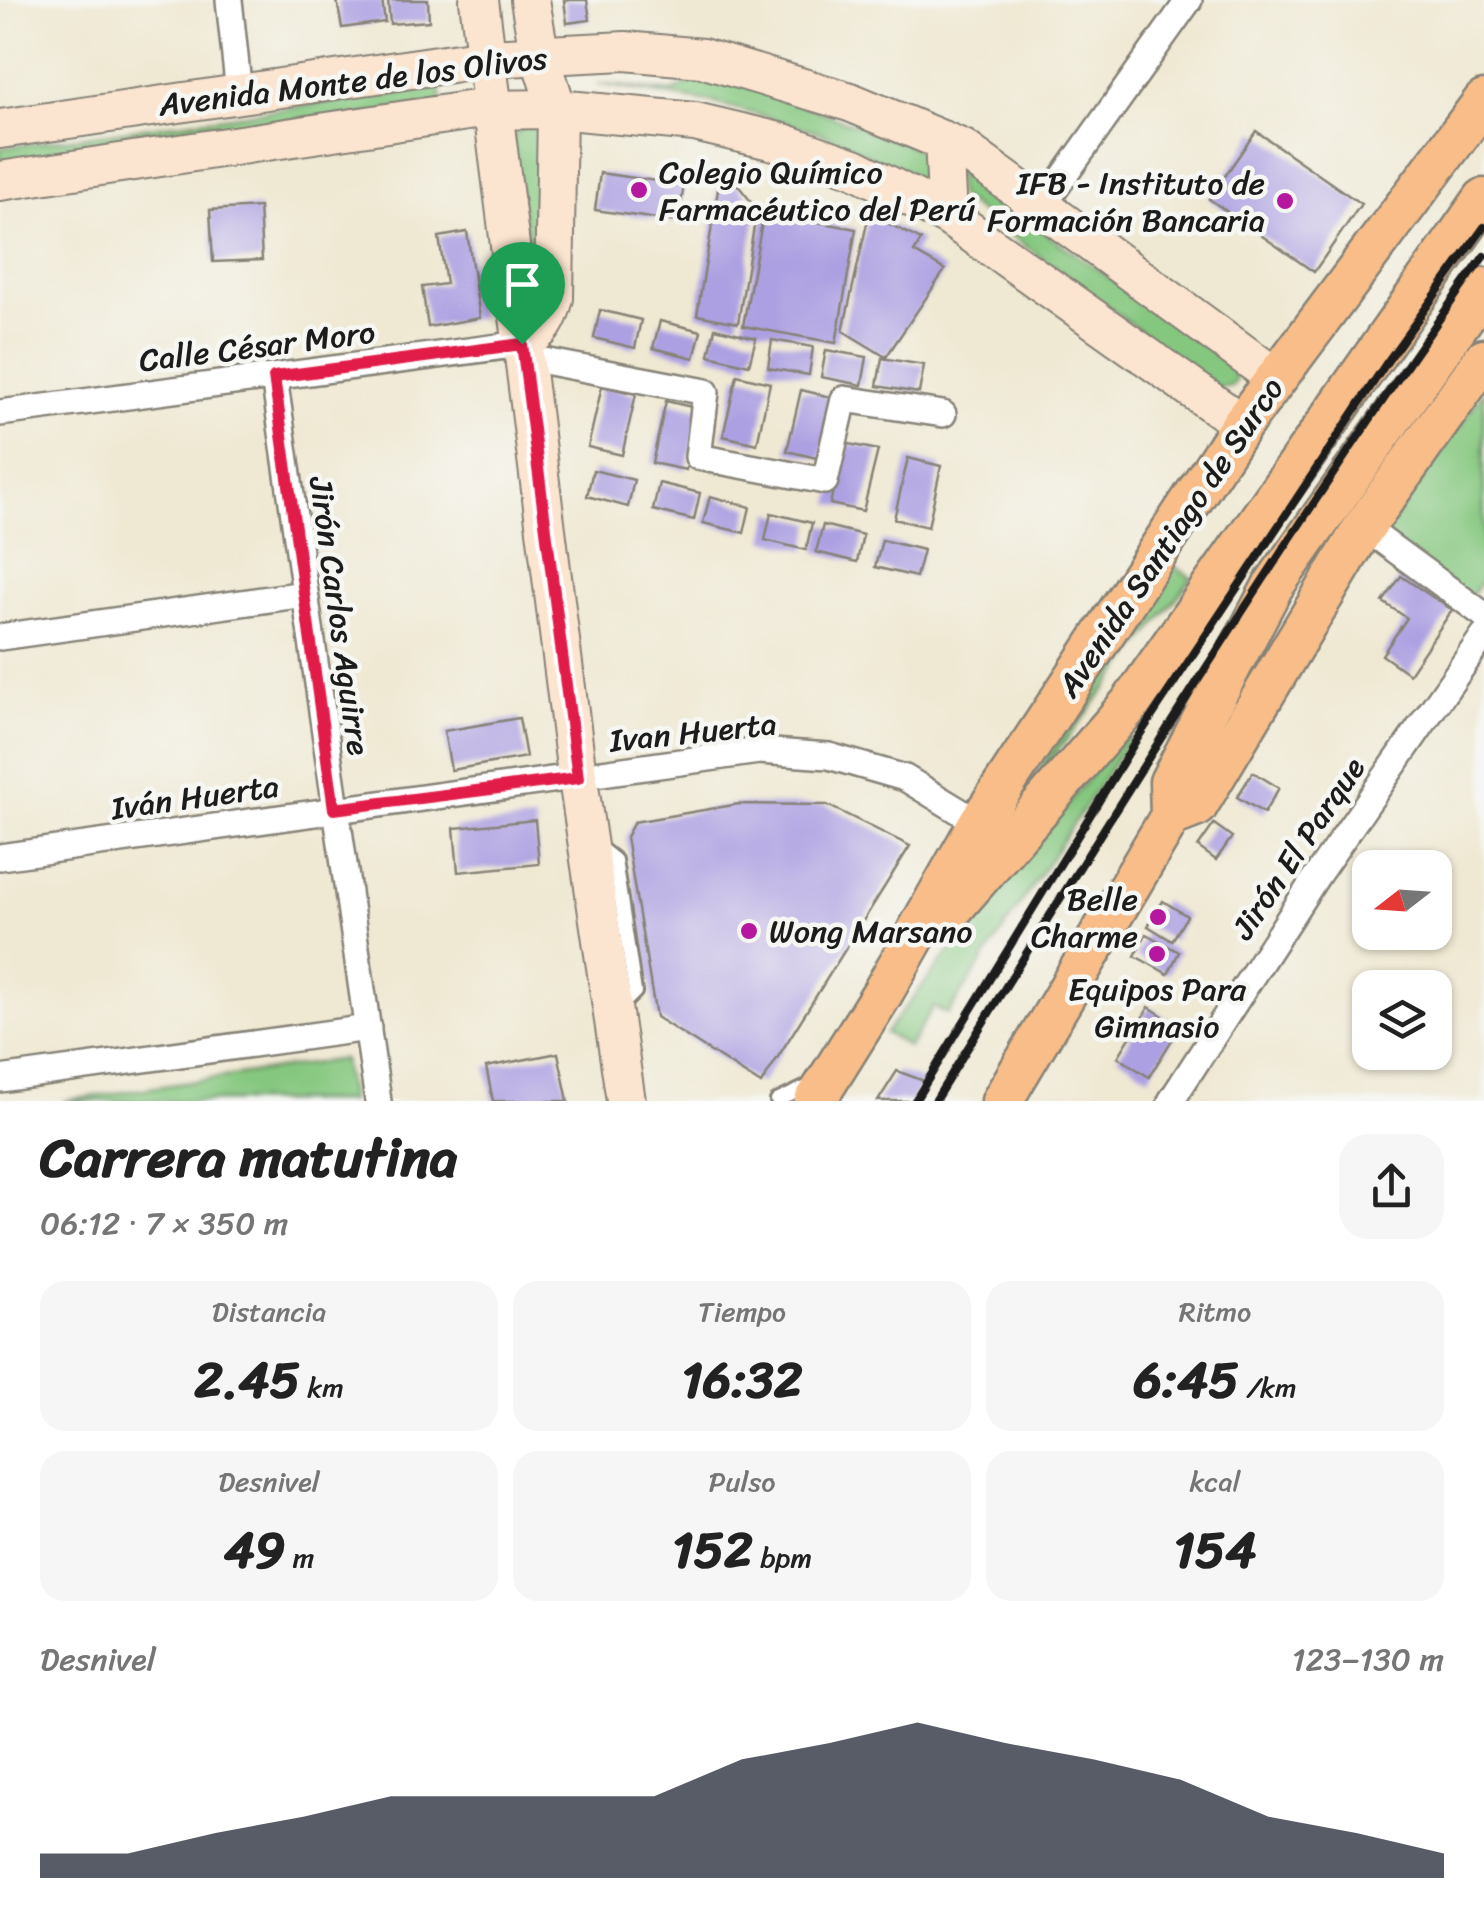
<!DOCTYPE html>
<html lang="es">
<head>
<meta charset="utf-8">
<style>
  body { margin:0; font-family:Sriracha,sans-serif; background:#f6f6f6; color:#222; height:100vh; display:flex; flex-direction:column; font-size:38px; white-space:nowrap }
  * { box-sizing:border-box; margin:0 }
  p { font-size:32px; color:#767676 }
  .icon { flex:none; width:55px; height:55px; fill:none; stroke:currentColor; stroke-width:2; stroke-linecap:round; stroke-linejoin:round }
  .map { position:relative; height:1101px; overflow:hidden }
  .panel { display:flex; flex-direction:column; background:#fff; flex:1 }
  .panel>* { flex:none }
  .needle { width:65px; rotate:253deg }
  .controls { position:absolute; left:1352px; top:850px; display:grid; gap:20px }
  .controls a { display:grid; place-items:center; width:100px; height:100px; border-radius:20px; background:#fff; box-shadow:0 2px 8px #0004; font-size:50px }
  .pin { position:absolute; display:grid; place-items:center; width:85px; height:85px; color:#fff; margin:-102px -42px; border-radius:50% 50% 50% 0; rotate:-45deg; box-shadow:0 0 10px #0007 }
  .pin .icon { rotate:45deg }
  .round { display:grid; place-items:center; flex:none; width:105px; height:105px; border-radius:30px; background:#f6f6f6 }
  .overview { display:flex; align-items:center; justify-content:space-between; height:170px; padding:0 40px }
  h1 { font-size:55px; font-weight:700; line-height:75px }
  .stats { display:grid; grid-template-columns:repeat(3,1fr); gap:15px; height:170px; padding:10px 40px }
  .stats div { display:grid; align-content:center; border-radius:25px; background:#f6f6f6; text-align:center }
  .stats b { font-size:50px; font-weight:700 }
  .stats small { font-size:28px; font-weight:400 }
  .stats p { font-size:28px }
  .chart { height:280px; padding:20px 40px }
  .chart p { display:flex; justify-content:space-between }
  .chart svg { width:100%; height:180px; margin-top:10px; fill:#111827; opacity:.7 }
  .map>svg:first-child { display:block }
</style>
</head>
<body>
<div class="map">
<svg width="1484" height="1101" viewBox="0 0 1484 1101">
  <rect width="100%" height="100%" fill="#f6f6f2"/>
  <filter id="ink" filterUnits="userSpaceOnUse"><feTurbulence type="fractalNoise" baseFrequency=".01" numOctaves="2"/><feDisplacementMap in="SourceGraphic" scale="20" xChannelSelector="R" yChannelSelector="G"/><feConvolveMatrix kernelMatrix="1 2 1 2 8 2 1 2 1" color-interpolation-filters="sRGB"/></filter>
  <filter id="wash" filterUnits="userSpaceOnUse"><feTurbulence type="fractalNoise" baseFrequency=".0048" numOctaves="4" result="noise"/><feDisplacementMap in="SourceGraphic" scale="40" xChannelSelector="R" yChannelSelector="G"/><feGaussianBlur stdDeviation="2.25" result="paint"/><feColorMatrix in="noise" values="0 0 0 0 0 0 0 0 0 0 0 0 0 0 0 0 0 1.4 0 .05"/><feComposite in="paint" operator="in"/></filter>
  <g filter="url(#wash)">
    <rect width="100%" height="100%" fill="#efe8d2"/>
    <!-- green -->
    <g fill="#85c77f" stroke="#50724e" stroke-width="2.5">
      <polygon points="699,77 750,85 929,153 920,179 816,131 715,103 598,84 672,92"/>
      <polygon points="440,87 442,104 0,167 0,148"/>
      <polygon points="527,124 542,134 540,245 528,244 511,139"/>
      <polygon points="956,171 1231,362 1236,379 1232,386 1217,388 958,196"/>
      <polygon points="1484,391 1484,578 1468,600 1382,536"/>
      <polygon points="1171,564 1192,578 1021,798"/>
      <polygon points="1123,734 1130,738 948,1014 933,1007 909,1047 885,1033"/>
      <polygon points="343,1059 350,1101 63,1101"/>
    </g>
    <g id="blocks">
      <!-- building -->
      <g fill="#ada0e2">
        <polygon points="337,0 382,0 385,22 342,28"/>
        <polygon points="388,0 428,0 429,21 390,24"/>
        <polygon points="564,0 587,0 590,20 567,23"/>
        <polygon points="1256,131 1361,204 1314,272 1209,199"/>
        <polygon points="721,172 729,174 757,209 738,323 697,315"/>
        <polygon points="600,173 684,185 678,222 595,210"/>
        <polygon points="259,207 262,260 213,262 210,210"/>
        <polygon points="764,212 856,229 836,343 743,326"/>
        <polygon points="869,214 921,240 914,252 945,270 886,357 843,331"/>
        <polygon points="467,232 480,318 428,327 422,287 446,284 439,237"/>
        <polygon points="600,310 641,320 635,348 594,338"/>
        <polygon points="660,321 701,331 694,358 653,348"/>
        <polygon points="715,328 756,338 749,365 709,355"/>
        <polygon points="772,340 813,347 809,375 768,368"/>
        <polygon points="826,350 867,357 862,385 821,377"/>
        <polygon points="882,358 924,365 919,393 877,386"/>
        <polygon points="737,375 770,383 757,444 723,436"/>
        <polygon points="602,386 636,394 622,455 588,447"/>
        <polygon points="801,390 835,398 821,459 787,451"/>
        <polygon points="666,401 700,409 686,470 652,463"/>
        <polygon points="844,443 878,450 863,511 830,504"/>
        <polygon points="908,458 941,466 928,527 894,519"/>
        <polygon points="593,470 634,480 628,507 587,496"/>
        <polygon points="659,483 700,493 694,520 653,510"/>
        <polygon points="710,496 750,507 744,533 703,523"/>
        <polygon points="771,513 812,523 806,550 765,540"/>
        <polygon points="823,525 863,535 857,562 816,552"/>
        <polygon points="882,540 923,550 916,577 875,567"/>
        <polygon points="1401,576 1452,610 1409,674 1382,655 1407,618 1383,602"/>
        <polygon points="519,718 526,757 451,770 444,731"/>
        <polygon points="1253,772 1279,788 1264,813 1237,797"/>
        <polygon points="739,804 827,805 910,846 761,1084 656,1017 626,837 634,822"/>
        <polygon points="535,820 539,864 458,872 454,828"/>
        <polygon points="1214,824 1232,837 1216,860 1198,847"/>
        <polygon points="1163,901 1187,916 1172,941 1148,926"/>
        <polygon points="1146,934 1179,952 1168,974 1135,956"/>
        <polygon points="1149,1007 1180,1027 1149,1077 1118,1057"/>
        <polygon points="558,1053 568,1101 493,1101 486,1067"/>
        <polygon points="897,1071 924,1081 911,1101 878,1101"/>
      </g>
    </g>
  </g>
  <g filter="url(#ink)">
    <use href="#blocks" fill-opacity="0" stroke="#868277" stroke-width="2.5"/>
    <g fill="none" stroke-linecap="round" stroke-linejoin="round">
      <defs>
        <g id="lane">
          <polyline points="596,845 615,860 635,992 620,1007"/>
          <polyline points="777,1101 813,1084"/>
        </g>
        <g id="street">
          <polyline points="229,0 239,94"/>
          <polyline points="1042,207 1189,0"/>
          <polyline points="523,357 706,392 698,457 825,481 844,399 943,414"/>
          <polyline points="274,377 378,1101"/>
          <polyline points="0,413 521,344"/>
          <polyline points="1364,527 1484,615"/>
          <polyline points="0,637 305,594"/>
          <polyline points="0,857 759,751 829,756 905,778 979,823"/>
          <polyline points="0,1079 368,1028"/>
          <polyline points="1171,1101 1318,874 1484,635"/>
        </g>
        <g id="secondary">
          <polyline points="479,0 575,759 626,1101"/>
          <polyline points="0,129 486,58 625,51 702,58 850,102 963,149 1276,378"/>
          <polyline points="944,141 948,216"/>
          <polyline points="0,181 474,110 557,109 695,122 783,143 854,168 948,216 1242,424"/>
          <path d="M521,344C542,331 548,322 554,298L557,109L539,53L530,0"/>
        </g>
        <g id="primary">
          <polyline points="1171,816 1197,806 1364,527 1484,359"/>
          <polyline points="946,916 1131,703 1484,199"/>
          <polyline points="815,1101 883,992 979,823 1242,424 1484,101"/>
          <polyline points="1002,1101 1171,816 1170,782 1273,586 1484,288"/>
        </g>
      </defs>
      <!-- lane casing -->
      <use href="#lane" stroke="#868277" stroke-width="18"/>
      <!-- street casing -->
      <use href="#street" stroke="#868277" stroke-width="30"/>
      <!-- secondary casing -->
      <use href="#secondary" stroke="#868277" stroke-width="42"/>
      <!-- primary casing -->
      <use href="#primary" stroke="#868277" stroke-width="45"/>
      <!-- lane -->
      <use href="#lane" stroke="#fff" stroke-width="12"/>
      <!-- street -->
      <use href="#street" stroke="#fff" stroke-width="25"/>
      <!-- secondary -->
      <use href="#secondary" stroke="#fce5d0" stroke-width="38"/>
      <!-- primary -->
      <use href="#primary" stroke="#f8bd89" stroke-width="40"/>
      <!-- rail -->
      <g stroke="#1c1c1c" stroke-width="8">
        <polyline points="915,1101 1137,739 1387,362 1484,227"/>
        <path d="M935,1101C1111,815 1288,530 1484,256"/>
      </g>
    </g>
  </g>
  <g fill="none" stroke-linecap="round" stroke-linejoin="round" filter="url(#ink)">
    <defs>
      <polygon id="route" points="522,344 578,778 334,809 274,377"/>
    </defs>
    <!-- route casing -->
    <use href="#route" stroke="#fff" stroke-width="20"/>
    <!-- route -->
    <use href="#route" stroke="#e11d48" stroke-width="12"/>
  </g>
  <!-- markers -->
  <g fill="#b5179e" stroke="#f6f6f2" stroke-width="4">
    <circle cx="639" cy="190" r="10"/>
    <circle cx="1285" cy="201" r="10"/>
    <circle cx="1158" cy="917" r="10"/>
    <circle cx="749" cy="931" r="10"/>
    <circle cx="1157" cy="954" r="10"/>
  </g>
  <g text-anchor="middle" stroke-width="9" stroke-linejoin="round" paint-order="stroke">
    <!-- street labels -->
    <g font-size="32" fill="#1c1c1c" stroke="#f6f6f2">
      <text transform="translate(353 81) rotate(-7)" y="11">Avenida Monte de los Olivos</text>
      <text transform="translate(257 346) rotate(-7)" y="11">Calle César Moro</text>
      <text transform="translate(1170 537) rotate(-56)" y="11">Avenida Santiago de Surco</text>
      <text transform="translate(340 616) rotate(82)" y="11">Jirón Carlos Aguirre</text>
      <text transform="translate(693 732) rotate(-6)" y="11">Ivan Huerta</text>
      <text transform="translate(195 797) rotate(-8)" y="11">Iván Huerta</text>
      <text transform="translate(1298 848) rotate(-56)" y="11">Jirón El Parque</text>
    </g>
    <!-- poi labels -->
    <g font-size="32" fill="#1c1c1c" stroke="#f6f6f2" text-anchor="start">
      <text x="659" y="183">Colegio Químico<tspan x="659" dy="37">Farmacéutico del Perú</tspan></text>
      <text x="1265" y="194" text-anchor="end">IFB - Instituto de<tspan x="1265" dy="37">Formación Bancaria</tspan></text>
      <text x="1138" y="910" text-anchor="end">Belle<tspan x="1138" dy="37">Charme</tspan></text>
      <text x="769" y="942">Wong Marsano</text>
      <text x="1157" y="1000" text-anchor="middle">Equipos Para<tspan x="1157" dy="37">Gimnasio</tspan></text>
    </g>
  </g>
</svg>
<div class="controls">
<a><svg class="needle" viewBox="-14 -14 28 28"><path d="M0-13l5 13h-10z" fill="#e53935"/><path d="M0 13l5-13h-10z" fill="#767676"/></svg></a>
<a><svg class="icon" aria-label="layers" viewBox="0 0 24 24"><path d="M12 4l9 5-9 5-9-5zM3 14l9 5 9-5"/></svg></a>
</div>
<div class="pin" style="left:522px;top:344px;background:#1e9e55"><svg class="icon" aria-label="arrive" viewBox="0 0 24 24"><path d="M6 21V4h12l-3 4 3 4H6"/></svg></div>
</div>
<section class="panel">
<div class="overview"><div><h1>Carrera matutina</h1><p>06:12 · 7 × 350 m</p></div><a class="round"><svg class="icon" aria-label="share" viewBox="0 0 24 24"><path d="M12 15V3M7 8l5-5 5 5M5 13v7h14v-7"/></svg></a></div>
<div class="stats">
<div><p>Distancia</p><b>2.45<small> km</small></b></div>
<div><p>Tiempo</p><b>16:32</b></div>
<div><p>Ritmo</p><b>6:45<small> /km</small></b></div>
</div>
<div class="stats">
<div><p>Desnivel</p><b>49<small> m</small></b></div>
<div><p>Pulso</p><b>152<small> bpm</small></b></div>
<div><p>kcal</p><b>154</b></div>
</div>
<div class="chart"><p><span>Desnivel</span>123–130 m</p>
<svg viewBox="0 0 160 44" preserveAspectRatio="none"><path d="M0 44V38L10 38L20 33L30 29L40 24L50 24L60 24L70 24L80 15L90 11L100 6L110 11L120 15L130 20L140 29L150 33L160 38V44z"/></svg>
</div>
</section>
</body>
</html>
